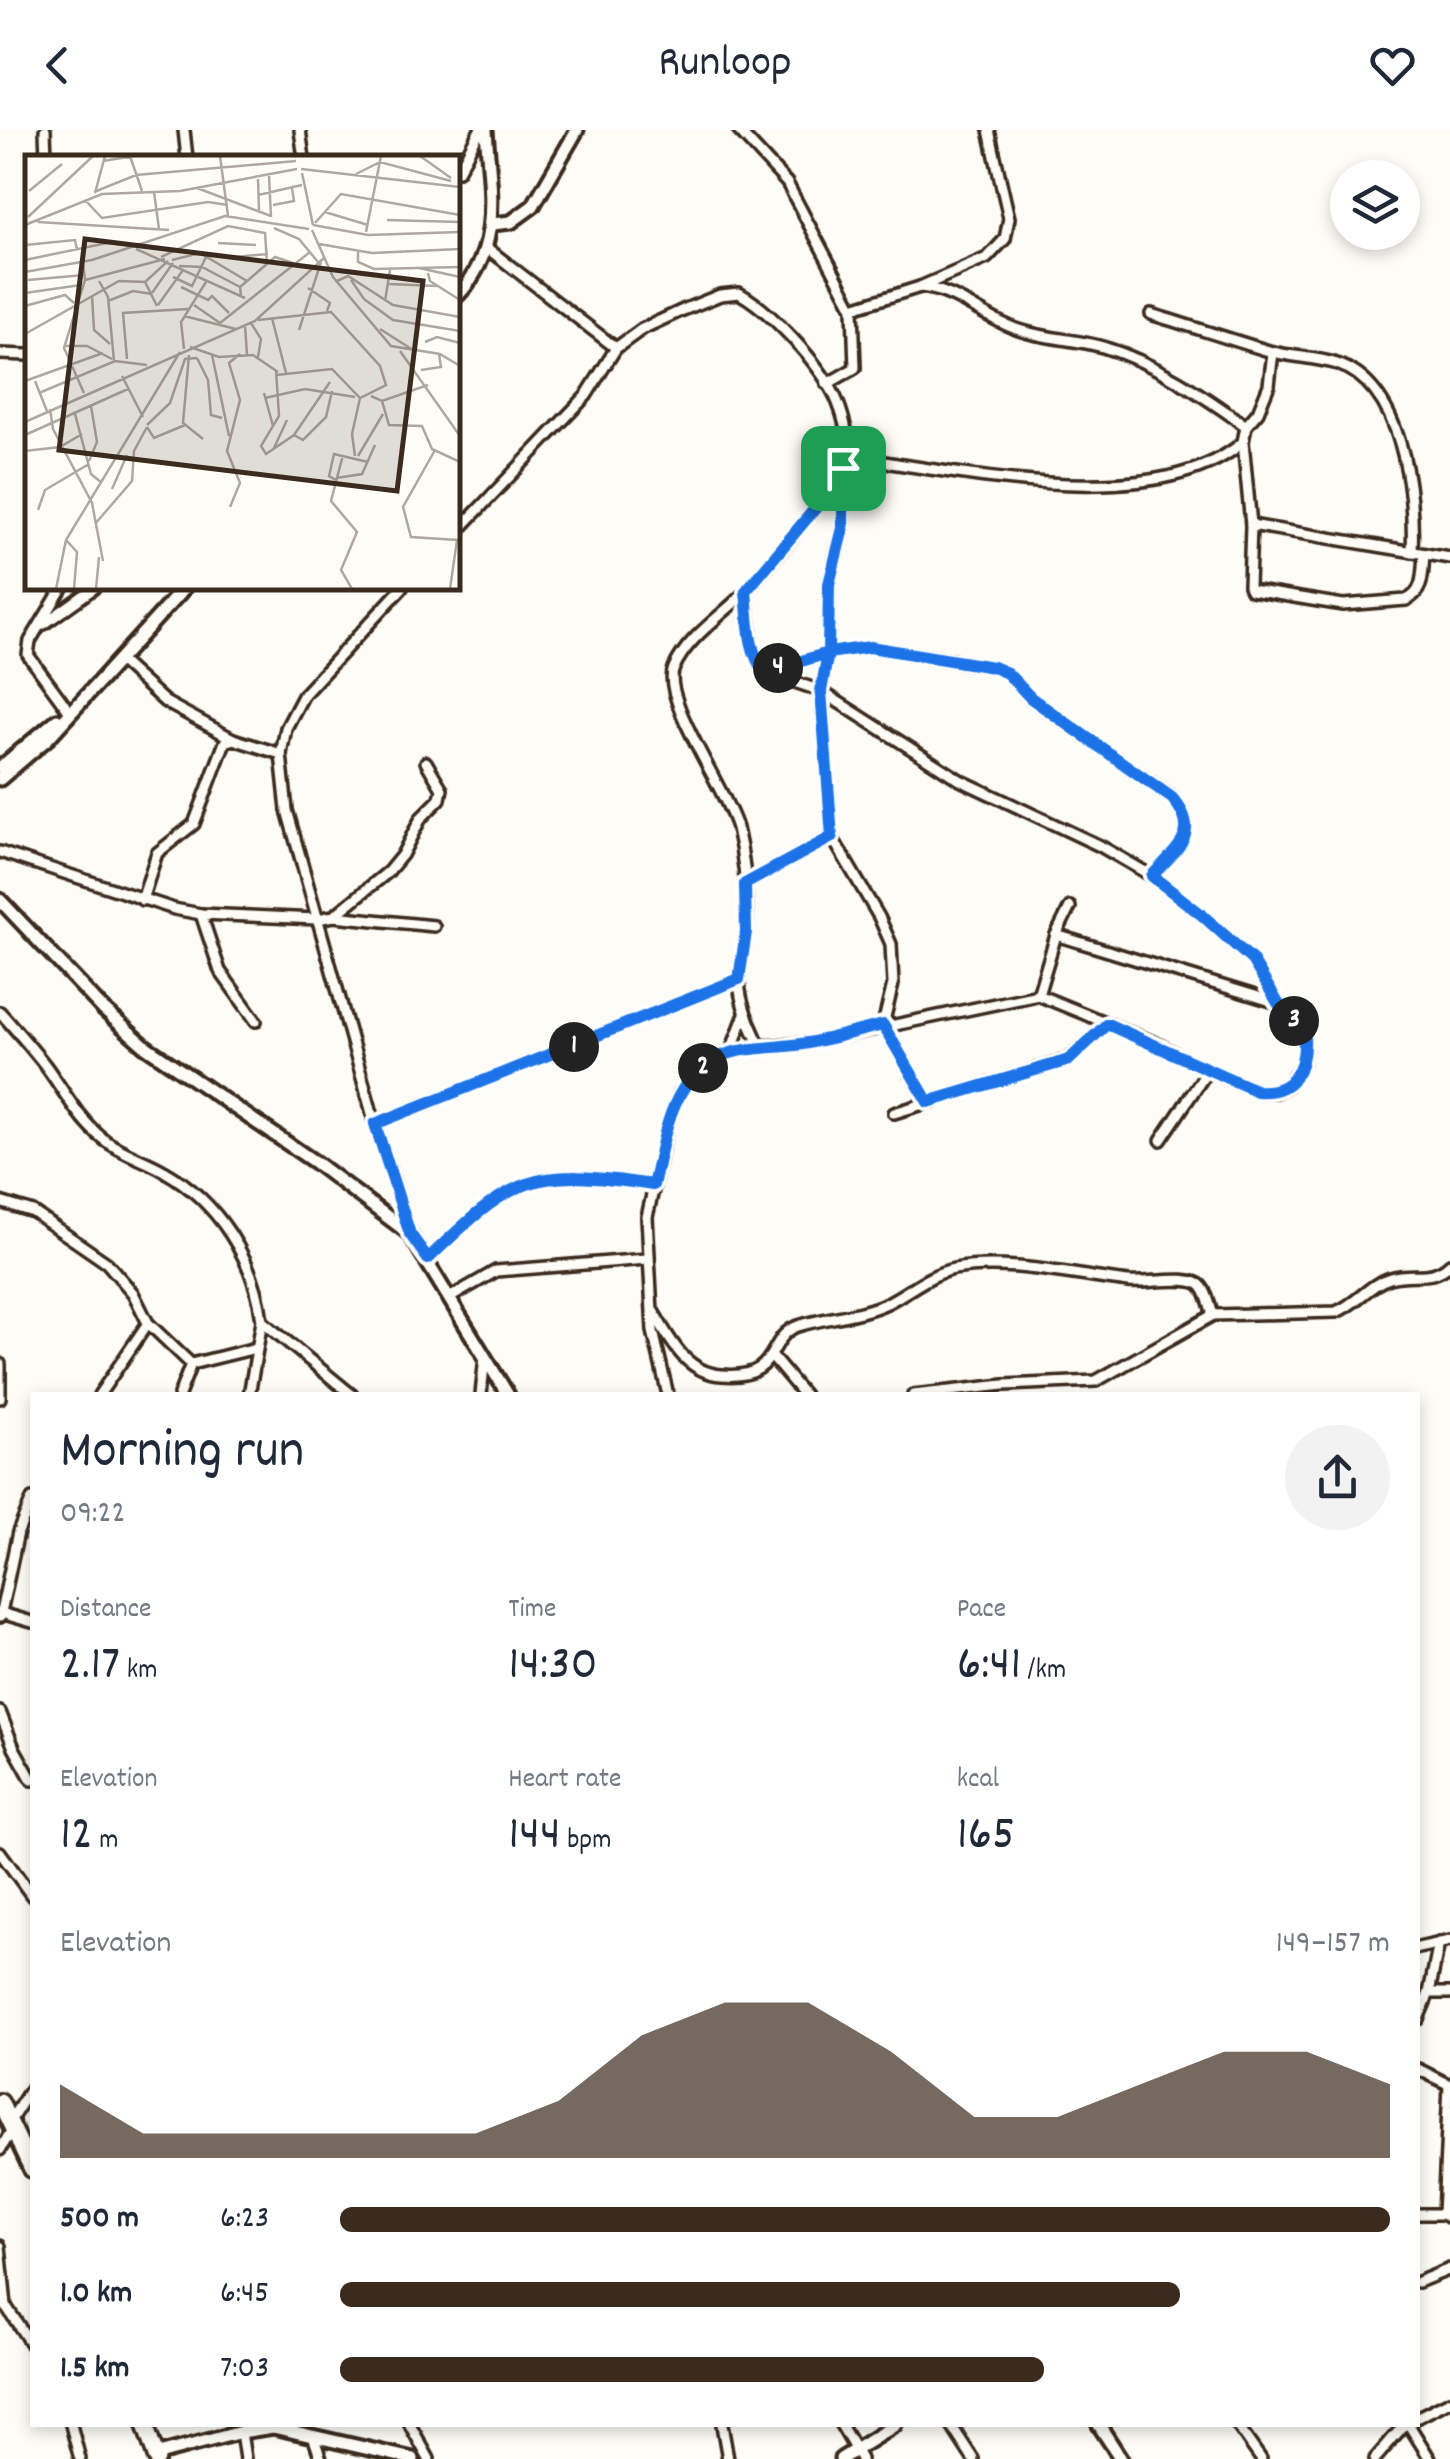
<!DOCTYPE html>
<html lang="en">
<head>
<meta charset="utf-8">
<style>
  body { margin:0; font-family:Dekko,sans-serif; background:#f2f2f3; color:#1f2937; height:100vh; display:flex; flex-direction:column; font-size:38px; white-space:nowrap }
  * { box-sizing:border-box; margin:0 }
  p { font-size:32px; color:#747a83 }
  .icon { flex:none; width:55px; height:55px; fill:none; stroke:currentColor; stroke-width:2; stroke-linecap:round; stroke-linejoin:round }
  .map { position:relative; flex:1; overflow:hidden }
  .details { position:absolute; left:30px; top:1262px; width:1390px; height:1035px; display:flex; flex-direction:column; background:#fff; border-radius:0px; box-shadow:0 5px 15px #0003 }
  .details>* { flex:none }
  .controls { position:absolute; left:1330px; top:30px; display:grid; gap:20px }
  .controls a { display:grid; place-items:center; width:90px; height:90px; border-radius:50%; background:#fff; box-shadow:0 5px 15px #0003; font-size:50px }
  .pin { position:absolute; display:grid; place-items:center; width:85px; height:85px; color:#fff; margin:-42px; border-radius:20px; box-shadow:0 5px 15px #0006 }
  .km { position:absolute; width:50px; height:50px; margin:-25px; border-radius:50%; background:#222; color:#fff; font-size:28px; line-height:50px; text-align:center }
  .round { display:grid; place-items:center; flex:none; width:105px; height:105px; border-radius:52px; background:#f2f2f3 }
  .summary { display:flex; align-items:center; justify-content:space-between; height:170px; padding:0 30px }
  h1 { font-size:55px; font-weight:600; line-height:75px }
  .figures { display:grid; grid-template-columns:repeat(3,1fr); gap:15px; height:170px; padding:10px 30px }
  .figures div { display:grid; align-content:center }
  .figures b { font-size:50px; font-weight:600 }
  .figures small { font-size:28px; font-weight:400 }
  .figures p { font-size:28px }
  .chart { height:280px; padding:20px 30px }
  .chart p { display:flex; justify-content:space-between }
  .chart svg { width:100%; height:180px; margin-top:10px; fill:#3b2a1e; opacity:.7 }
  ul { padding:0 30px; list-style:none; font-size:32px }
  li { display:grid; grid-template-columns:160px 120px 1fr; align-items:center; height:75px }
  li i { height:25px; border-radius:12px; background:#3b2a1e }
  header { display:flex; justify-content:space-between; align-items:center; height:130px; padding:0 30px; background:#fff; font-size:45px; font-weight:600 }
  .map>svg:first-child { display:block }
</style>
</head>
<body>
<header><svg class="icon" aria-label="back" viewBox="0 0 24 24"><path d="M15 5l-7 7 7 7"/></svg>Runloop<svg class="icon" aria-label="heart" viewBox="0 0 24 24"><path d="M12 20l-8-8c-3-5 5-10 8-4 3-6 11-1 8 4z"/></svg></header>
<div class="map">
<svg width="1450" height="2329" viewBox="0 0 1450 2329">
  <rect width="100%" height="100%" fill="#fdfcf7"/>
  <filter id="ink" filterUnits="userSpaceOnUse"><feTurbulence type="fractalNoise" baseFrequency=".01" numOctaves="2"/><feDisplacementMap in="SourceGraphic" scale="20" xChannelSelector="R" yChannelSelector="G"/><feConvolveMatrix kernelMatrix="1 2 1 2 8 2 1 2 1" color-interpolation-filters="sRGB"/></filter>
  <g filter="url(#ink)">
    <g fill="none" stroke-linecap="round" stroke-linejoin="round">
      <defs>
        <g id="minor">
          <polyline points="45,0 46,28"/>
          <polyline points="184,0 187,28"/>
          <polyline points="300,0 304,28"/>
          <polyline points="738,0 787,53 853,178 855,238 827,254"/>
          <polyline points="458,41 480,0"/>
          <polyline points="487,118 616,218"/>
          <path d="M920,157C959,161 984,189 1019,200C1046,209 1075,209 1103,217C1156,233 1201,264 1246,296"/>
          <polyline points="853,178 920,157 987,128 1005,109 1009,88 989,0"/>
          <path d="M1151,184C1190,196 1229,209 1269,221C1291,227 1315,227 1337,234C1403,256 1415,363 1412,422"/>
          <path d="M1273,222L1269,255L1258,282L1246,296L1243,312L1251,395L1249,456L1251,460L1343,475L1406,470C1425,462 1422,442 1424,424"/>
          <polyline points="0,224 28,225"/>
          <path d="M850,327C955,341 1157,388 1243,312"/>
          <polyline points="843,341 843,398 829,455 828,523 821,561 832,707 879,787 891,814 893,854 883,895 927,972"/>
          <polyline points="1251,395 1450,428"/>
          <path d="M458,401L586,266L616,218L642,199L683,180L720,165L739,163C770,180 819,233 835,266C844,285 848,306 850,327C820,374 785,419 747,460C724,485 688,506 674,538C660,567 727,661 737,698C745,732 748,771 746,805C745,820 739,836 739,851C740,874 750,895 760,916"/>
          <polyline points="62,458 30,511 28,525 69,581"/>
          <polyline points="402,458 304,564 286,598 281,624 287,680 375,994 410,1103"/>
          <polyline points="44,494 94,458"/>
          <polyline points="120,531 165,572 233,609"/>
          <path d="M765,542L828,523L870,517L993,537L1007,543L1031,569L1172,667C1203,703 1177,718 1152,746"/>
          <polyline points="0,722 174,779 201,784 317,789 334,786 434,796"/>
          <polyline points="745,754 832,707"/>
          <polyline points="142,770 157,723 194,694 225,612 233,609 281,624"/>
          <polyline points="201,784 220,841 256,891"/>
          <polyline points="334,786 388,742 402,725 421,688 440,669 442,659 426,632"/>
          <polyline points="1056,805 1278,873"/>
          <polyline points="1038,865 1056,805 1070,777"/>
          <path d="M0,882C15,899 31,917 45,935C63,959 78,989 102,1008C120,1023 144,1029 164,1041C217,1071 255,1129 262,1191L249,1265"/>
          <polyline points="730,923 745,884"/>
          <polyline points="894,983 1069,929 1107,894"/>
          <polyline points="375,994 739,849"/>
          <polyline points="1161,1010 1208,940"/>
          <polyline points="0,1072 33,1082 107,1133 133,1163 148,1193 191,1234 256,1218"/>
          <path d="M428,1129C514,1045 533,1037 653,1055"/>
          <polyline points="451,1167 496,1141 647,1129"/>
          <path d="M653,1181C669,1208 685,1243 722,1245C782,1250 765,1207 798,1196C827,1187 859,1186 887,1173C909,1162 929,1144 954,1139C1007,1129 1075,1146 1129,1152C1146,1154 1193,1144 1202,1157C1208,1164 1210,1177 1213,1185"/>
          <polyline points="262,1191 352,1265"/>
          <polyline points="773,1228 804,1265"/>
          <polyline points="0,1234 0,1268"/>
          <polyline points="99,1265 148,1193"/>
          <polyline points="179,1265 191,1234"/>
          <polyline points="481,1265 485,1226"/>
          <polyline points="668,1265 653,1201 647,1087 668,994 680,962 697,941 710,933 730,923 760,916 809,913 1038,865 1156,913 1208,940 1257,961 1275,962 1287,956 1303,932 1305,919 1304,905 1278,873 1252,830 1202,785 1152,746 1102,717 960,650 821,561 765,542 753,522 746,461"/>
          <path d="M913,1265L1004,1255L1096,1251L1213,1185L1336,1182C1357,1174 1369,1154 1390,1148C1412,1141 1432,1152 1450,1134"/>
          <polyline points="1,1483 32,1492"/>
          <polyline points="0,1487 18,1402 32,1369"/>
          <polyline points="0,1582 14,1618 32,1650"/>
          <polyline points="0,1722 32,1766"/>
          <polyline points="1418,1818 1450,1811"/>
          <polyline points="1429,1863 1450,1863"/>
          <polyline points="1418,1889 1429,1863 1439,1813"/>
          <polyline points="1418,1939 1450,1955"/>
          <polyline points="10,1991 32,1957"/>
          <polyline points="0,2020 13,1998"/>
          <polyline points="1418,2084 1443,2084 1450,2088"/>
          <polyline points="1443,2084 1449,1955"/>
          <polyline points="0,2116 6,2176 32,2216"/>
          <polyline points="1418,2152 1450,2139"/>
          <polyline points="1418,2287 1450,2271"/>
          <polyline points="71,2295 80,2329"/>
          <polyline points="410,2295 429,2329"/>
          <polyline points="722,2295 728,2329"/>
          <polyline points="841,2295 861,2329"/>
          <polyline points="951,2295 973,2329"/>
          <polyline points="1237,2295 1261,2329"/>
          <polyline points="1409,2295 1430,2329"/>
          <polyline points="241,2302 245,2329"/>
          <polyline points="313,2306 321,2329"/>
          <polyline points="1375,2329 1404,2295"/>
        </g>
        <g id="tertiary">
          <polyline points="492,94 511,92 533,76 577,0"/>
          <path d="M458,165C503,118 490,59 486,0"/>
          <polyline points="0,638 57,590"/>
          <polyline points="0,649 48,608 184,458"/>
          <polyline points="0,770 103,879 145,916 316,1033 410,1104 508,1265"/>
          <polyline points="1099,2295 1121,2329"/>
          <polyline points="155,2325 241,2302 273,2297 413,2329"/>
          <polyline points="841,2329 895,2295"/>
        </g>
        <g id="trunk">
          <polyline points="0,1972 32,2039"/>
          <polyline points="145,2295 157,2329"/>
        </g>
      </defs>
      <!-- minor casing -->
      <use href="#minor" stroke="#3b2a1e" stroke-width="16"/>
      <!-- tertiary casing -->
      <use href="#tertiary" stroke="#3b2a1e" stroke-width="19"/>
      <!-- trunk casing -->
      <use href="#trunk" stroke="#3b2a1e" stroke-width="22"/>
      <!-- minor -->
      <use href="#minor" stroke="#fdfcf7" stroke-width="9"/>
      <!-- tertiary -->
      <use href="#tertiary" stroke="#fdfcf7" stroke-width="11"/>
      <!-- trunk -->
      <use href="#trunk" stroke="#fdfcf7" stroke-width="15"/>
    </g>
  </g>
  <g fill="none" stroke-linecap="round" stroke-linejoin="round" filter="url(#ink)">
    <defs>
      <path id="route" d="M843,338V398L829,454L828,523L821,561L832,707L745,754L746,802L739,849L375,994L410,1104L428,1129C514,1045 533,1037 653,1055C661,1024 665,987 683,959C713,910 761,922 808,913C833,908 858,901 883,895L928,972L1069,930L1107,894L1257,961C1293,964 1306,939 1304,905L1278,873L1252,830L1202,785L1152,746C1177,718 1203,703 1172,668L1031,568L1007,543L993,537L870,517L828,523L765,542C747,521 749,488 746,461L828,363L843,338"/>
    </defs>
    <!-- route casing -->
    <use href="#route" stroke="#fff" stroke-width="20"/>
    <!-- route -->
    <use href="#route" stroke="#1a73e8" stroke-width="12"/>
  </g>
  <!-- overview -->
  <g transform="translate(25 25)">
    <rect width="435" height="435" fill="#fdfcf7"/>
    <path fill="none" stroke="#afa8a0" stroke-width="2.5" d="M105,1L117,36M195,1L203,61M395,1L426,23M78,6L109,1M276,14L435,32M277,18L288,70M331,19L355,7L426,26M244,21L246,62M233,24L234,55M172,33L246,61M4,36L37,9M69,37L111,20L271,6M129,37L134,74M70,38L80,1M233,40L277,30M60,45L77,63L183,47L203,50M248,50L269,46L267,33M300,57L343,70M3,62L68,1M362,65L435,67M13,67L144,75M290,68L316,39L435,60M0,70L77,39L155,36L272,14M288,70L343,80L435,77M249,73L274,84L293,107M287,75L308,122L366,191L415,199L435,211M240,77L242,108M341,77L356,1M193,88L231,90M294,89L347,98L435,94M0,90L50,85L52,95M111,94L220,143M333,97V107L349,114L435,112M136,102L203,71L240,78M209,102L243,99M0,105L82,88L104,90M147,105L175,98L222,126M58,108L60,125L39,193L59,238M154,111L177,112L215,132M394,113L435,122M0,117L67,105L200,61L284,74M403,118L405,126L435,145M148,122L167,131L182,100M3,125L59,120M60,125L140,104M326,125L339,144L368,165L435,176M74,126L83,142L89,206M312,126L323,121L368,150L435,162M120,127L143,106M364,129L412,131M156,132L183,145L187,141L204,158M283,133L305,148L302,156M0,138L56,130M127,138L148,108M67,141L69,175L85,189M216,141L215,132L250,102L271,109M83,146L108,136L127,139M360,146L365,115M133,150L158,115M169,150L195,168M0,151L40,140L49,148M159,161L211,174M247,163L261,218M233,165L306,157L355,211L361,230L335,243L307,214L251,220M195,168L285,97M226,168L236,184L233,202M220,170L222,200M355,174L388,195M274,175L296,107M0,179L94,126L120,127L132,151M400,187L412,182L435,188M39,191H62L87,204M165,192L194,202L228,200L253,217M159,194L156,167L181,127M375,196L435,281M164,200L158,268L178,284M187,200L204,281M172,203L183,225L186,260L197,263M102,204L98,158L163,154M251,215L254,261L236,291L241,299L269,280L305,227M396,215L416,212L414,199M97,221L118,262M0,226L78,198M10,226L22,256M14,238L90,206L122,210M239,238L248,271M346,241L357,246L403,230M240,243L280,234L330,242M357,246L364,270L397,271L407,294L435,307M25,254L28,274L67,348L78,406M50,259L66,319L77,328M0,267L230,166L299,103M122,270L145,248L160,204L172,203M122,272L129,283L160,270M0,280L103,234M269,280L278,285L301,262L307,236M249,293L262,265M410,295L378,352L386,382L432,385L425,434M0,296L35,292L57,279M318,300L306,346L332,377L316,415L327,434M330,301L327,279L335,243M333,301L358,259M64,306L72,287L66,251M311,323L337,319L350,290M311,325L304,321L309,299L343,307M87,334L102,300M205,352L215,328L202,296L215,245L204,208L215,199M13,355L20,335L64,309M70,369L107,326L109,296L122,272M41,385L52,397L49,434M31,434L41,385L155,197M71,434L74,402"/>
    <path fill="#3b2a1e" fill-opacity="0.15" stroke="#3b2a1e" stroke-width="5" d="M60,84L398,126L372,336L34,295Z"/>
    <rect width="435" height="435" fill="none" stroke="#3b2a1e" stroke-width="5"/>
  </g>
</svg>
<div class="controls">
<a><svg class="icon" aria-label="layers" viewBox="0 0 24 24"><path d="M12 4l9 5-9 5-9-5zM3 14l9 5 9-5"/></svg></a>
</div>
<div class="pin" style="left:843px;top:338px;background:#1e9e55"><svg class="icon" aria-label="arrive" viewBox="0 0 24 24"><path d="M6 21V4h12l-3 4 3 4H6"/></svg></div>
<b class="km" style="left:574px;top:917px">1</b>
<b class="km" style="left:703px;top:938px">2</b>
<b class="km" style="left:1294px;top:891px">3</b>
<b class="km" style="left:778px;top:538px">4</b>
<section class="details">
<div class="summary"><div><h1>Morning run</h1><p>09:22</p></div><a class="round"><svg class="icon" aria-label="share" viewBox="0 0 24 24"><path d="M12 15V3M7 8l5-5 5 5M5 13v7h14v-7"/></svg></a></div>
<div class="figures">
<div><p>Distance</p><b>2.17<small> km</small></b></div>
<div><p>Time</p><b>14:30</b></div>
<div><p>Pace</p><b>6:41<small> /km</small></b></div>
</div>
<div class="figures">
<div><p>Elevation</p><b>12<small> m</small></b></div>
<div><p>Heart rate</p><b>144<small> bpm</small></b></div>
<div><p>kcal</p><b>165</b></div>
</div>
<div class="chart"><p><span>Elevation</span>149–157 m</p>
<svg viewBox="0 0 160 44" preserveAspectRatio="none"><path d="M0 44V26L10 38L20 38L30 38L40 38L50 38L60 30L70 14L80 6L90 6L100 18L110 34L120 34L130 26L140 18L150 18L160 26V44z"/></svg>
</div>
<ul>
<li><b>500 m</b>6:23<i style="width:100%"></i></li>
<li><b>1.0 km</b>6:45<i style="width:80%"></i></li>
<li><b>1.5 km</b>7:03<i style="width:67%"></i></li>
</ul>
</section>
</div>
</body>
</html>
